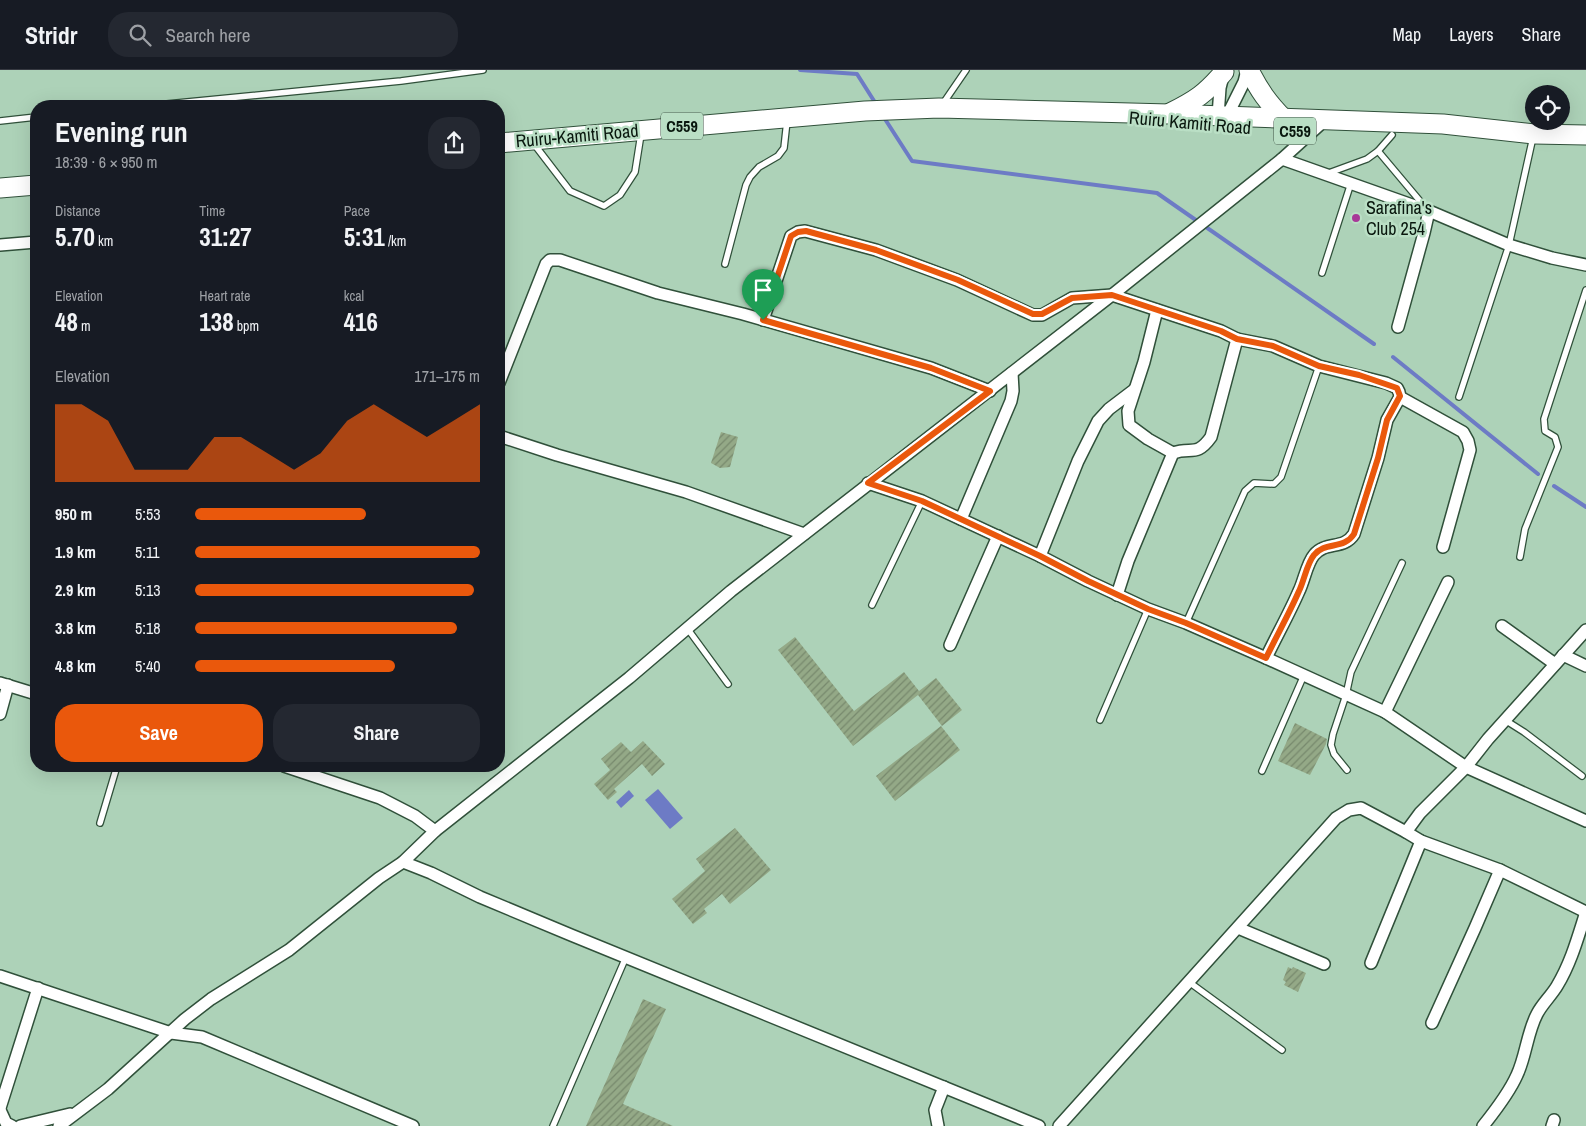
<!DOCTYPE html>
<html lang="en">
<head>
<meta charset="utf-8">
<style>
  body { margin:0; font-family:"Archivo Narrow",sans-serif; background:#242831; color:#f1f3f6; height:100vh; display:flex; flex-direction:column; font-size:19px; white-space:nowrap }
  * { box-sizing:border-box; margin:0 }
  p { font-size:16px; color:#9ea1a6 }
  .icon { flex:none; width:28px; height:28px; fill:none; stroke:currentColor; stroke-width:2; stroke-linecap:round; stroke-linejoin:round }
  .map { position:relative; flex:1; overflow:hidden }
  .side { position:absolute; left:30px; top:30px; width:475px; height:672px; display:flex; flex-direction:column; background:#171b24; border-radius:20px; box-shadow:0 5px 20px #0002 }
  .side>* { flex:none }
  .buttons { position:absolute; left:1525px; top:15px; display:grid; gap:10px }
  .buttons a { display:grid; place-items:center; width:45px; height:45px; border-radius:50%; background:#171b24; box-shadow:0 5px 20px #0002; font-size:25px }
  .pin { position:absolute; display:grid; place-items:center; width:42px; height:42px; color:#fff; margin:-51px -21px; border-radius:50% 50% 50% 0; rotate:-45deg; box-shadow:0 0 5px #0007 }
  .pin .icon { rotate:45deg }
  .round { display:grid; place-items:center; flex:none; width:52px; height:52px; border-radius:20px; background:#242831 }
  .head { display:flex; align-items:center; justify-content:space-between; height:85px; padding:0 25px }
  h1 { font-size:28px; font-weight:700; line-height:38px }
  .metrics { display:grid; grid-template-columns:repeat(3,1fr); gap:8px; height:85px; padding:5px 25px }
  .metrics div { display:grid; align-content:center }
  .metrics b { font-size:25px; font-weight:700 }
  .metrics small { font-size:14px; font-weight:400 }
  .metrics p { font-size:14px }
  .chart { height:140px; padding:10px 25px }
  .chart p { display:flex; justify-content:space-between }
  .chart svg { width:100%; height:90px; margin-top:5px; fill:#ea580c; opacity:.7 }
  .button { display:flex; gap:10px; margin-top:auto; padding:10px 25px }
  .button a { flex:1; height:58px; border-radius:20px; background:#ea580c; color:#fff; font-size:20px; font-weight:700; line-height:58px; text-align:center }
  .button a+a { background:#242831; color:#f1f3f6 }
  ul { padding:0 25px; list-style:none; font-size:16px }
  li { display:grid; grid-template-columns:80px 60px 1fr; align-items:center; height:38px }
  li i { height:12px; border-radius:6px; background:#ea580c }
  header { display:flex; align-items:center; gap:30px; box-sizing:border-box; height:70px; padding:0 25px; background:#171b24; border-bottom:1px solid #363941 }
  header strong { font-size:24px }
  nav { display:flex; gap:28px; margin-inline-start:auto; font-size:18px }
  .search { width:350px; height:45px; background:#242831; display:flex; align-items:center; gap:12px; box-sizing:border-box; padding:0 18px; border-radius:20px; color:#9ea1a6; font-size:19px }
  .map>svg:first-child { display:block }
</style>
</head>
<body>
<header>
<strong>Stridr</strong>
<div class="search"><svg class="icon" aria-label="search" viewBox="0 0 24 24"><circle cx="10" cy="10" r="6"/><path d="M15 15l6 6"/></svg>Search here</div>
<nav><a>Map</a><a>Layers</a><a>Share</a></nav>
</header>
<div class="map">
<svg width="1586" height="1056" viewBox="0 0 1586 1056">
  <defs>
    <pattern id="building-hatch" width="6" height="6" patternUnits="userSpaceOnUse" patternTransform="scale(1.25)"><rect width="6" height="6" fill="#94a987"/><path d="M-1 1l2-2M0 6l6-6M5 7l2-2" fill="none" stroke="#77896d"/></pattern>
  </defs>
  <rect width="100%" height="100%" fill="#add2b8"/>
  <!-- water -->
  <g fill="#6d7bc5">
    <polygon points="658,719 683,748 670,759 645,730"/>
    <polygon points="629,720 634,726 621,738 616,732"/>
  </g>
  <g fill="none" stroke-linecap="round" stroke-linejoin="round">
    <!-- stream -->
    <g stroke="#6d7bc5" stroke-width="4">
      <polyline points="800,0 857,4 876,34"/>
      <polyline points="883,46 912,91 1157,123 1374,274"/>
      <polyline points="1393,287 1538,404"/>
      <polyline points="1554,416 1586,437"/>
    </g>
  </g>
  <!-- building -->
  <g fill="url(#building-hatch)">
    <polygon points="721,362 738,367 730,397 720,398 711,393"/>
    <polygon points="795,567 854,641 904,602 919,621 936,608 962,640 942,656 918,625 853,676 778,580"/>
    <polygon points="1295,653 1327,669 1326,674 1310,705 1278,691"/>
    <polygon points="941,656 960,680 895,731 876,706"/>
    <polygon points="643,671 665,694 652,706 642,694 614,719 617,722 608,730 594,714 610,700 601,689 621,672 631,682"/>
    <polygon points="735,758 771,800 730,834 722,824 704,839 707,843 693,854 672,829 705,801 696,789"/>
    <polygon points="1288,897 1292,899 1293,897 1306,903 1298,922 1284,915 1286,912 1283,910"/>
    <polygon points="643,929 666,939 623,1034 673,1056 586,1056"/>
  </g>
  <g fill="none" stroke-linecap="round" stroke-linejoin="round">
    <defs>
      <g id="lane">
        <polyline points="942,35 966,0"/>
        <polyline points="146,36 401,11 483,0"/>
        <polyline points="0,51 36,47"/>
        <polyline points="534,74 570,121 604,136 620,125 635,102 641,64"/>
        <polyline points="1378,81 1425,137"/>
        <polyline points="1326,104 1367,89 1378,81 1392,65"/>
        <polyline points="725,194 746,115 750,107 759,97 778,86 784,78 787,51"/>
        <polyline points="1322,203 1351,113"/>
        <polyline points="1459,327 1509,175 1533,67"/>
        <polyline points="1520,487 1525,459 1558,377 1555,367 1545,361 1544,349 1586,220"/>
        <polyline points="872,535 922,431"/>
        <polyline points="1186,553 1245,421 1254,413 1274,414 1281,407 1319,296"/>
        <polyline points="687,558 728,614"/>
        <polyline points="1100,650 1148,539"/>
        <polyline points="1505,650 1524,662 1582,706"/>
        <polyline points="1347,700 1334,684 1331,675 1333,664 1346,625 1351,602 1402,493"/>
        <polyline points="1262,701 1304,605"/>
        <polyline points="100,753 117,696"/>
        <polyline points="1189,912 1282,980"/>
        <polyline points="553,1056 626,887"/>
      </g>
      <g id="street">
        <polyline points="1218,46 1220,18 1223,6"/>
        <polyline points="1227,46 1244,12 1247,0"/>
        <polyline points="1282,89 1429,141 1509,175 1552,188 1586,195"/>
        <polyline points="0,175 36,172"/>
        <polyline points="1157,240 1144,292 1128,341 1129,355 1148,369 1173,383"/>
        <path d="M763,250L791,166L798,162L805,161L876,180L957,210L1033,245H1042L1072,228L1112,225L1221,261L1237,269L1211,367C1196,388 1191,376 1173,383L1128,491L1117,525"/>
        <polyline points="1398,257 1424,163 1429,141"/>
        <path d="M1237,269L1273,276L1319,296L1386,313L1397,318L1399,322L1400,327L1387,350L1378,388L1354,464C1344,480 1325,471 1314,485C1307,493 1304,511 1299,521C1289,544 1277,565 1266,588"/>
        <polyline points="499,313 546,194 550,190 560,190 658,223 743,244 931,298 990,321"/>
        <polyline points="1400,327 1463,362 1468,371 1470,380 1443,477"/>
        <polyline points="499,366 557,385 686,422 804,464"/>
        <polyline points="868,413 922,431 1040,486 1088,511 1148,539 1186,553 1266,588 1385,642 1466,697 1586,751"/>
        <polyline points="961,449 1011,331 1013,321 1012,303"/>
        <polyline points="1040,486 1078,391 1098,351 1109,339 1134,320"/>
        <polyline points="1502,556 1555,594"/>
        <polyline points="950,575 998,466"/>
        <polyline points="1563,585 1586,596"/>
        <polyline points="0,613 36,624"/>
        <polyline points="1385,642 1448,512"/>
        <polyline points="0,644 8,615"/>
        <polyline points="284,696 380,728 415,746 435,761"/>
        <polyline points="1406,762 1421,771 1500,800 1586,842"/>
        <polyline points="403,792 431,803 480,827 571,865 1039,1056"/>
        <polyline points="1238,858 1324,894"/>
        <polyline points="1371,893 1421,771"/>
        <polyline points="0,906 171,963 202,967 413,1056"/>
        <polyline points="1432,953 1475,858 1500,800"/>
        <polyline points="0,1038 38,918"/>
        <polyline points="0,1040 6,1053 12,1056"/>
        <polyline points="20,1056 70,1044"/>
        <polyline points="59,1056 108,1019 185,949 211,929 289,880 379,808 403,792 435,761 629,608 731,521 1112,225 1282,89 1325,50"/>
        <polyline points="938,1056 935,1040 944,1017"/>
        <polyline points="1059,1056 1336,748 1349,740 1361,738 1406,762 1420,743 1466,697 1488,669 1586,560"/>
        <path d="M1483,1056C1495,1041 1509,1023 1517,1005C1526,986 1527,963 1537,944C1542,934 1551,926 1557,916C1571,893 1578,867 1586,842"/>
        <polyline points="1552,1056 1554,1050"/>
      </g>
      <g id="primary">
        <path d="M1249,0C1259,20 1268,33 1284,49"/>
        <path d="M1170,43C1196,30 1205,24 1224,2"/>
        <polyline points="499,73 865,41 939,38 1169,44 1443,54 1534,64 1586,65"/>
        <polyline points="0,118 36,115"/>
      </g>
    </defs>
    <!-- lane casing -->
    <use href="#lane" stroke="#30503a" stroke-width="8"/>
    <!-- street casing -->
    <use href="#street" stroke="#30503a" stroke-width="14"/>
    <!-- primary casing -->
    <use href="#primary" stroke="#30503a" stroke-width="21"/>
    <!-- lane -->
    <use href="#lane" stroke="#fff" stroke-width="5.5"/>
    <!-- street -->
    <use href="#street" stroke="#fff" stroke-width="11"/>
    <!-- primary -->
    <use href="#primary" stroke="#fff" stroke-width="19"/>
  </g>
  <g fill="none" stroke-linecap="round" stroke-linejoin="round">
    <defs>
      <path id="route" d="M806,161L876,180L958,210L1033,244H1042L1072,228L1112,225L1221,261L1237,269L1273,276L1319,296L1359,305L1397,318L1400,326L1387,350L1378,388L1354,464C1344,480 1325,471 1314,485C1307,493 1304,511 1299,521C1289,544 1277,565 1266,588L1186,553L1148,539L1088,511L1040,486L922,431L868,413L990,321L931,298L763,250L791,166L798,162Z"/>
    </defs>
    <!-- route casing -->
    <use href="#route" stroke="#fff" stroke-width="10"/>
    <!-- route -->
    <use href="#route" stroke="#ea580c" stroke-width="6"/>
  </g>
  <!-- markers -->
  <circle fill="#a83998" stroke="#badfc5" stroke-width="2" cx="1356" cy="148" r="5"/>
  <g text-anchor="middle" stroke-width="5" stroke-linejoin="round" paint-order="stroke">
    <!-- shield labels -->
    <g fill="#badfc5" stroke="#3e5345" stroke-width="1">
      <rect x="661" y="42.5" width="42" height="27" rx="4"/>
      <rect x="1274" y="47.5" width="42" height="27" rx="4"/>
    </g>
    <g font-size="16" font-weight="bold" fill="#09170e">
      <text x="682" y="62">C559</text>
      <text x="1295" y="67">C559</text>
    </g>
    <!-- street labels -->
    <g font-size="18" fill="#09170e" stroke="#badfc5">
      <text transform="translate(1190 53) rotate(5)" y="6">Ruiru Kamiti Road</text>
      <text transform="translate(577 66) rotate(-5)" y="6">Ruiru-Kamiti Road</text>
    </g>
    <!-- poi labels -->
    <g font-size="18" fill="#09170e" stroke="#badfc5" text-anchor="start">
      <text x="1366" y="144">Sarafina's<tspan x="1366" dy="21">Club 254</tspan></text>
    </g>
  </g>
</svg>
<div class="buttons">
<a><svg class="icon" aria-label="locate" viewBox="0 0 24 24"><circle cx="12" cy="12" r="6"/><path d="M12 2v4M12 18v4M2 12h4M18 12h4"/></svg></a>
</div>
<div class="pin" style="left:763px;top:250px;background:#1e9e55"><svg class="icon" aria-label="arrive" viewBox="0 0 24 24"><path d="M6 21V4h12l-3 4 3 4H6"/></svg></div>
<section class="side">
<div class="head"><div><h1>Evening run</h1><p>18:39 · 6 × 950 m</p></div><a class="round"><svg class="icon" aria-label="share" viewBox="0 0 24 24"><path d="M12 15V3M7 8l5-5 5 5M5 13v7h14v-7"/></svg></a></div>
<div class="metrics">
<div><p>Distance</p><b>5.70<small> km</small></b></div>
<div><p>Time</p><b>31:27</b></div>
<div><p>Pace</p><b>5:31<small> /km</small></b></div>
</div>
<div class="metrics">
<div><p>Elevation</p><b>48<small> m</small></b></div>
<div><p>Heart rate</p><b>138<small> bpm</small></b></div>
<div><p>kcal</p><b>416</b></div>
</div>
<div class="chart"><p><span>Elevation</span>171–175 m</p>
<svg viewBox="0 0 160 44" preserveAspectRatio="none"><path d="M0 44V6L10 6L20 14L30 38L40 38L50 38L60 22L70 22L80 30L90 38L100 30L110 14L120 6L130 14L140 22L150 14L160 6V44z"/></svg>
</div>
<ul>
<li><b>950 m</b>5:53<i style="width:60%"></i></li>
<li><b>1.9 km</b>5:11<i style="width:100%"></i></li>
<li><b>2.9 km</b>5:13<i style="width:98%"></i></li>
<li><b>3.8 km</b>5:18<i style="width:92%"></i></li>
<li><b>4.8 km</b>5:40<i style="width:70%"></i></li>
</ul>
<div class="button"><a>Save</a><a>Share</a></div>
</section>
</div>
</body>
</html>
